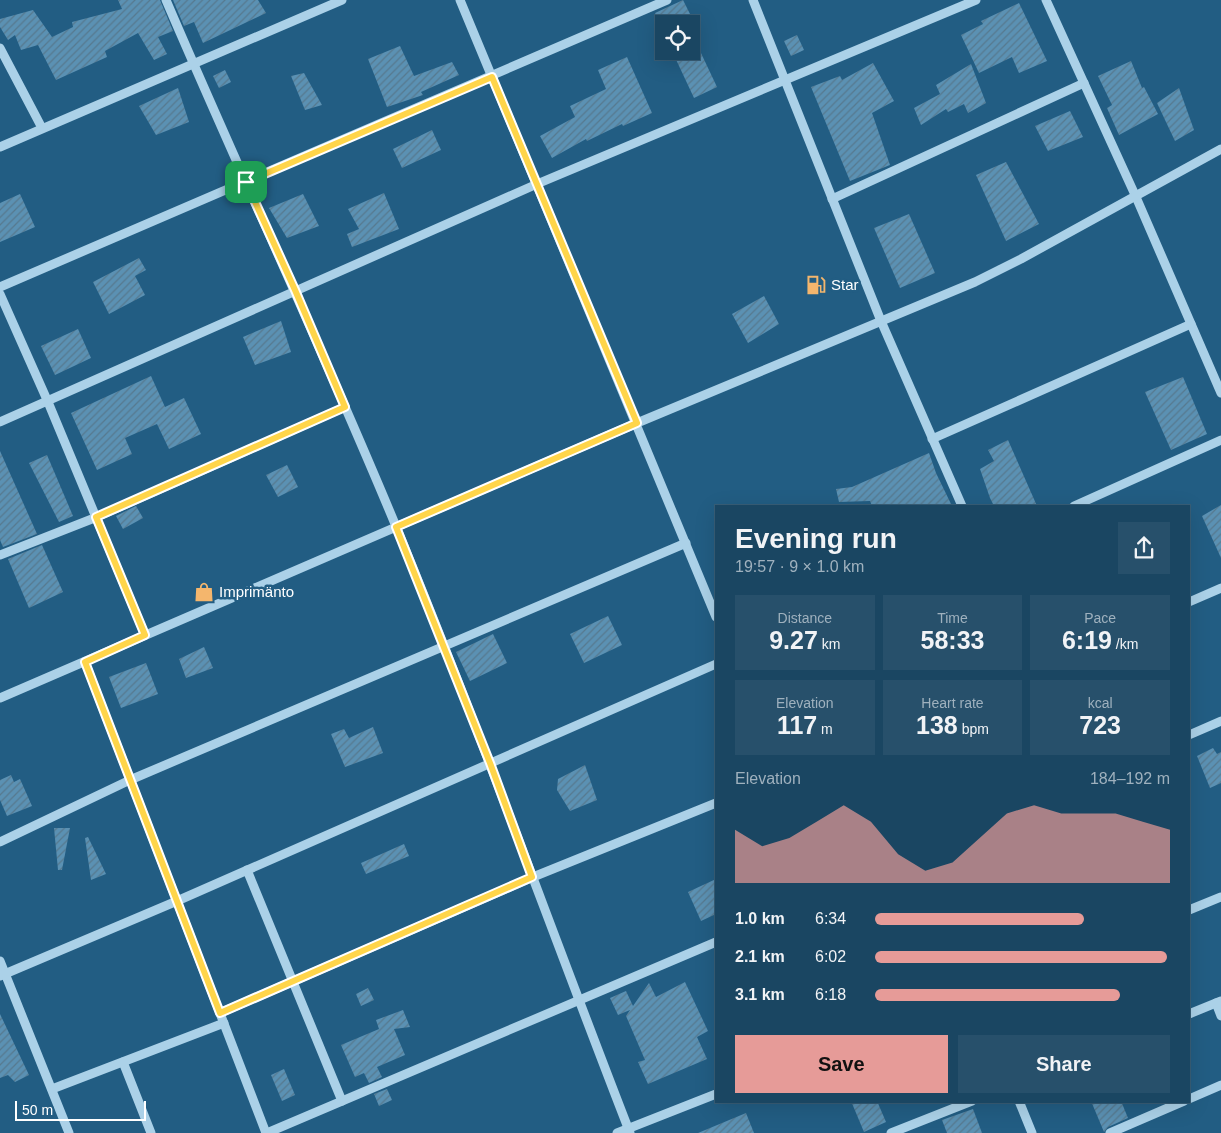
<!DOCTYPE html>
<html lang="en">
<head>
<meta charset="utf-8">
<style>
  body { margin:0; font-family:Arial,sans-serif; background:#27506b; color:#f1f3f6; height:100vh; display:flex; flex-direction:column; font-size:19px; white-space:nowrap }
  * { box-sizing:border-box; margin:0 }
  p { font-size:16px; color:#9fb1be }
  .icon { flex:none; width:28px; height:28px; fill:none; stroke:currentColor; stroke-width:2; stroke-linecap:round; stroke-linejoin:round }
  .map { position:relative; flex:1; overflow:hidden }
  .sheet { position:absolute; left:715px; top:505px; width:475px; height:598px; display:flex; flex-direction:column; background:#1a4662; border-radius:0px; box-shadow:0 5px 20px #0002,0 0 0 1px #385e77 }
  .sheet>* { flex:none }
  .tools { position:absolute; left:655px; top:15px; display:grid; gap:10px }
  .tools a { display:grid; place-items:center; width:45px; height:45px; border-radius:0px; background:#1a4662; box-shadow:0 5px 20px #0002,0 0 0 1px #385e77; font-size:25px }
  .scale { position:absolute; left:15px; bottom:12px; width:131px; box-sizing:border-box; padding-left:5px; border:2px solid #fff; border-top:0; font-size:14px; line-height:18px; white-space:nowrap; color:#fff; -webkit-text-stroke:4px #225d83; paint-order:stroke }
  .pin { position:absolute; display:grid; place-items:center; width:42px; height:42px; color:#fff; margin:-21px; border-radius:10px; box-shadow:0 2px 8px #0006 }
  .round { display:grid; place-items:center; flex:none; width:52px; height:52px; border-radius:0px; background:#27506b }
  .headline { display:flex; align-items:center; justify-content:space-between; height:85px; padding:0 20px }
  h1 { font-size:28px; font-weight:700; line-height:38px }
  .metrics { display:grid; grid-template-columns:repeat(3,1fr); gap:8px; height:85px; padding:5px 20px }
  .metrics div { display:grid; align-content:center; border-radius:0px; background:#27506b; text-align:center }
  .metrics b { font-size:25px; font-weight:700 }
  .metrics small { font-size:14px; font-weight:400 }
  .metrics p { font-size:14px }
  .chart { height:140px; padding:10px 20px }
  .chart p { display:flex; justify-content:space-between }
  .chart svg { width:100%; height:90px; margin-top:5px; fill:#e69b98; opacity:.7 }
  .cta { display:flex; gap:10px; margin-top:auto; padding:10px 20px }
  .cta a { flex:1; height:58px; border-radius:0px; background:#e69b98; color:#111; font-size:20px; font-weight:700; line-height:58px; text-align:center }
  .cta a+a { background:#27506b; color:#f1f3f6 }
  ul { padding:0 20px; list-style:none; font-size:16px }
  li { display:grid; grid-template-columns:80px 60px 1fr; align-items:center; height:38px }
  li i { height:12px; border-radius:6px; background:#e69b98 }
  .map>svg:first-child { display:block }
</style>
</head>
<body>
<div class="map">
<svg width="1221" height="1133" viewBox="0 0 1221 1133">
  <defs>
    <pattern id="building-hatch" width="6" height="6" patternUnits="userSpaceOnUse" patternTransform="scale(1.25)"><rect width="6" height="6" fill="#5b91b3"/><path d="M-1 1l2-2M0 6l6-6M5 7l2-2" fill="none" stroke="#56798f"/></pattern>
  </defs>
  <rect width="100%" height="100%" fill="#225d83"/>
  <!-- building -->
  <g fill="url(#building-hatch)">
    <polygon points="118,0 160,0 173,31 158,37 167,54 154,60 138,33 105,51 107,57 56,80 38,45 21,50 15,35 8,40 0,27 0,19 33,10 52,37 73,27 72,22 122,9"/>
    <polygon points="173,0 258,0 266,13 203,43 194,22 184,26"/>
    <polygon points="683,0 695,24 660,24 655,13"/>
    <polygon points="1019,3 1047,61 1019,73 1012,57 979,73 961,35 983,24 981,21"/>
    <polygon points="797,35 804,50 791,56 784,41"/>
    <polygon points="400,46 414,76 452,62 459,75 421,92 423,95 387,107 368,59"/>
    <polygon points="672,51 700,51 717,87 694,98"/>
    <polygon points="627,57 652,113 623,126 622,124 587,141 586,139 552,158 540,136 575,117 570,106 606,89 598,70"/>
    <polygon points="1131,61 1142,88 1144,87 1158,114 1119,135 1107,108 1112,105 1098,76"/>
    <polygon points="873,63 894,101 872,113 890,165 850,181 811,87 840,76 842,80"/>
    <polygon points="971,64 986,103 968,113 964,104 948,112 946,109 921,125 914,108 940,94 936,85"/>
    <polygon points="225,70 231,82 219,88 213,76"/>
    <polygon points="304,73 322,105 305,110 291,76"/>
    <polygon points="178,88 189,122 156,135 139,106"/>
    <polygon points="1179,88 1194,130 1175,141 1157,103"/>
    <polygon points="1070,111 1083,137 1048,151 1035,126"/>
    <polygon points="432,130 441,150 402,168 393,149"/>
    <polygon points="1006,162 1039,224 1006,241 976,175"/>
    <polygon points="384,193 399,229 352,247 347,234 359,229 348,209"/>
    <polygon points="20,194 35,227 0,242 0,203"/>
    <polygon points="303,194 319,226 287,238 269,208"/>
    <polygon points="909,214 935,273 900,288 874,228"/>
    <polygon points="139,258 146,270 135,276 145,295 109,314 93,282"/>
    <polygon points="764,296 779,324 748,343 732,314"/>
    <polygon points="281,321 291,352 255,365 243,337"/>
    <polygon points="78,329 91,358 55,375 41,346"/>
    <polygon points="151,376 165,407 184,398 201,434 169,449 157,424 125,438 132,454 97,470 71,413"/>
    <polygon points="1183,377 1207,434 1171,450 1145,392"/>
    <polygon points="1008,440 1026,481 1037,506 994,506 990,498 980,469 994,461 988,450"/>
    <polygon points="0,451 37,534 3,547 0,540"/>
    <polygon points="929,453 936,473 952,506 872,506 870,501 839,502 836,489 852,487"/>
    <polygon points="47,455 73,516 59,522 29,463"/>
    <polygon points="287,465 298,487 278,497 266,475"/>
    <polygon points="1221,505 1221,558 1202,516"/>
    <polygon points="136,506 143,518 123,529 116,516"/>
    <polygon points="42,545 63,592 29,608 8,559"/>
    <polygon points="608,616 622,645 584,663 570,634"/>
    <polygon points="493,634 507,663 470,681 456,652"/>
    <polygon points="204,647 213,668 186,678 179,659"/>
    <polygon points="146,663 158,694 121,708 109,677"/>
    <polygon points="373,727 383,753 345,767 331,734 344,729 349,738"/>
    <polygon points="1213,748 1217,754 1221,752 1221,783 1210,788 1197,756"/>
    <polygon points="585,765 597,800 570,811 557,790 558,779"/>
    <polygon points="11,775 14,782 20,779 32,806 7,816 0,800 0,780"/>
    <polygon points="54,828 70,828 62,870 58,870"/>
    <polygon points="88,837 106,874 91,880 85,838"/>
    <polygon points="404,844 409,856 366,874 361,863"/>
    <polygon points="716,879 716,914 701,921 688,892"/>
    <polygon points="685,982 708,1031 697,1037 707,1059 648,1084 638,1062 645,1060 626,1016 630,1010 618,1015 610,998 626,991 633,1006 649,983 656,997"/>
    <polygon points="368,988 374,1000 361,1006 356,994"/>
    <polygon points="403,1010 410,1027 394,1029 405,1055 377,1067 382,1077 369,1083 364,1073 355,1077 341,1045 379,1029 376,1020"/>
    <polygon points="0,1014 29,1075 15,1082 8,1075 0,1078"/>
    <polygon points="284,1069 295,1095 282,1101 271,1075"/>
    <polygon points="387,1089 392,1100 379,1106 374,1094"/>
    <polygon points="851,1101 877,1101 886,1122 864,1132"/>
    <polygon points="1091,1101 1121,1101 1128,1118 1108,1127 1104,1132"/>
    <polygon points="973,1109 982,1133 947,1133 942,1120"/>
    <polygon points="746,1113 754,1133 698,1133"/>
  </g>
  <g fill="none" stroke-linecap="round" stroke-linejoin="round">
    <!-- minor -->
    <g stroke="#abd1e8" stroke-width="9">
      <path d="M166,0C241,175 322,348 395,524C478,725 551,930 630,1133"/>
      <polyline points="460,0 716,617"/>
      <polyline points="753,0 881,321 962,506"/>
      <polyline points="1046,0 1136,197 1221,393"/>
      <polyline points="0,48 42,128"/>
      <polyline points="0,147 342,0"/>
      <polyline points="832,199 1084,83"/>
      <polyline points="0,287 667,0"/>
      <polyline points="0,294 48,402 145,635"/>
      <polyline points="0,422 537,184 976,0"/>
      <polyline points="932,439 1191,324"/>
      <polyline points="1074,506 1221,440"/>
      <polyline points="0,555 97,517 345,407"/>
      <polyline points="1189,602 1221,588"/>
      <polyline points="85,662 266,1133"/>
      <polyline points="0,698 637,423 975,282 1021,259 1221,149"/>
      <polyline points="1189,735 1221,721"/>
      <polyline points="0,842 130,780 686,543"/>
      <polyline points="247,870 342,1101"/>
      <polyline points="1189,910 1221,897"/>
      <polyline points="0,961 69,1133"/>
      <polyline points="0,976 177,901 716,664"/>
      <polyline points="1216,1003 1221,1016"/>
      <polyline points="220,1013 533,877 716,803"/>
      <polyline points="1189,1014 1221,1001"/>
      <polyline points="123,1062 151,1133"/>
      <polyline points="52,1089 224,1023"/>
      <polyline points="1189,1099 1221,1085"/>
      <polyline points="1019,1101 1032,1133"/>
      <polyline points="267,1133 716,942"/>
      <polyline points="617,1133 716,1094"/>
      <polyline points="891,1133 972,1101"/>
      <polyline points="1110,1133 1184,1101"/>
    </g>
  </g>
  <g fill="none" stroke-linecap="round" stroke-linejoin="round">
    <defs>
      <polygon id="route" points="492,77 637,423 396,527 490,763 532,877 220,1013 85,662 145,635 96,517 345,407 295,290 246,182"/>
    </defs>
    <!-- route casing -->
    <use href="#route" stroke="#fff" stroke-width="10"/>
    <!-- route -->
    <use href="#route" stroke="#ffd54a" stroke-width="6"/>
  </g>
  <!-- icons -->
  <defs>
    <symbol id="fuel-bare" viewBox="-9 -9 18 18"><path d="M-5.5-6h7V0h2V4h1.3V-2.5L3-4.5l.8-.8L6-3V5H2.5V1h-1V6h-7ZM-4.2-4.7v3.2H.2V-4.7Z" fill="#f4b66d" stroke="#225d83" stroke-width="2.5" paint-order="stroke"/></symbol>
    <symbol id="shop-bare" viewBox="-9 -9 18 18"><path d="M-5-2.5h2.3a2.7 3.5 0 0 1 5.4 0H5L5.5 6h-11ZM-1.5-2.5h3a1.5 2.3 0 0 0-3 0Z" fill="#f4b66d" stroke="#225d83" stroke-width="2.5" paint-order="stroke"/></symbol>
  </defs>
  <g fill-rule="evenodd">
    <use href="#fuel-bare" x="802" y="271" width="28" height="28"/>
    <use href="#shop-bare" x="190" y="578" width="28" height="28"/>
  </g>
  <g text-anchor="middle" stroke-width="5" stroke-linejoin="round" paint-order="stroke">
    <!-- poi labels -->
    <g font-size="15" fill="#fff" stroke="#225d83" text-anchor="start">
      <text x="831" y="290">Star</text>
      <text x="219" y="597">Imprimänto</text>
    </g>
  </g>
</svg>
<div class="tools">
<a><svg class="icon" aria-label="locate" viewBox="0 0 24 24"><circle cx="12" cy="12" r="6"/><path d="M12 2v4M12 18v4M2 12h4M18 12h4"/></svg></a>
</div>
<div class="scale">50 m</div>
<div class="pin" style="left:246px;top:182px;background:#1e9e55"><svg class="icon" aria-label="arrive" viewBox="0 0 24 24"><path d="M6 21V4h12l-3 4 3 4H6"/></svg></div>
<section class="sheet">
<div class="headline"><div><h1>Evening run</h1><p>19:57 · 9 × 1.0 km</p></div><a class="round"><svg class="icon" aria-label="share" viewBox="0 0 24 24"><path d="M12 15V3M7 8l5-5 5 5M5 13v7h14v-7"/></svg></a></div>
<div class="metrics">
<div><p>Distance</p><b>9.27<small> km</small></b></div>
<div><p>Time</p><b>58:33</b></div>
<div><p>Pace</p><b>6:19<small> /km</small></b></div>
</div>
<div class="metrics">
<div><p>Elevation</p><b>117<small> m</small></b></div>
<div><p>Heart rate</p><b>138<small> bpm</small></b></div>
<div><p>kcal</p><b>723</b></div>
</div>
<div class="chart"><p><span>Elevation</span>184–192 m</p>
<svg viewBox="0 0 160 44" preserveAspectRatio="none"><path d="M0 44V18L10 26L20 22L30 14L40 6L50 14L60 30L70 38L80 34L90 22L100 10L110 6L120 10L130 10L140 10L150 14L160 18V44z"/></svg>
</div>
<ul>
<li><b>1.0 km</b>6:34<i style="width:71%"></i></li>
<li><b>2.1 km</b>6:02<i style="width:99%"></i></li>
<li><b>3.1 km</b>6:18<i style="width:83%"></i></li>
</ul>
<div class="cta"><a>Save</a><a>Share</a></div>
</section>
</div>
</body>
</html>
